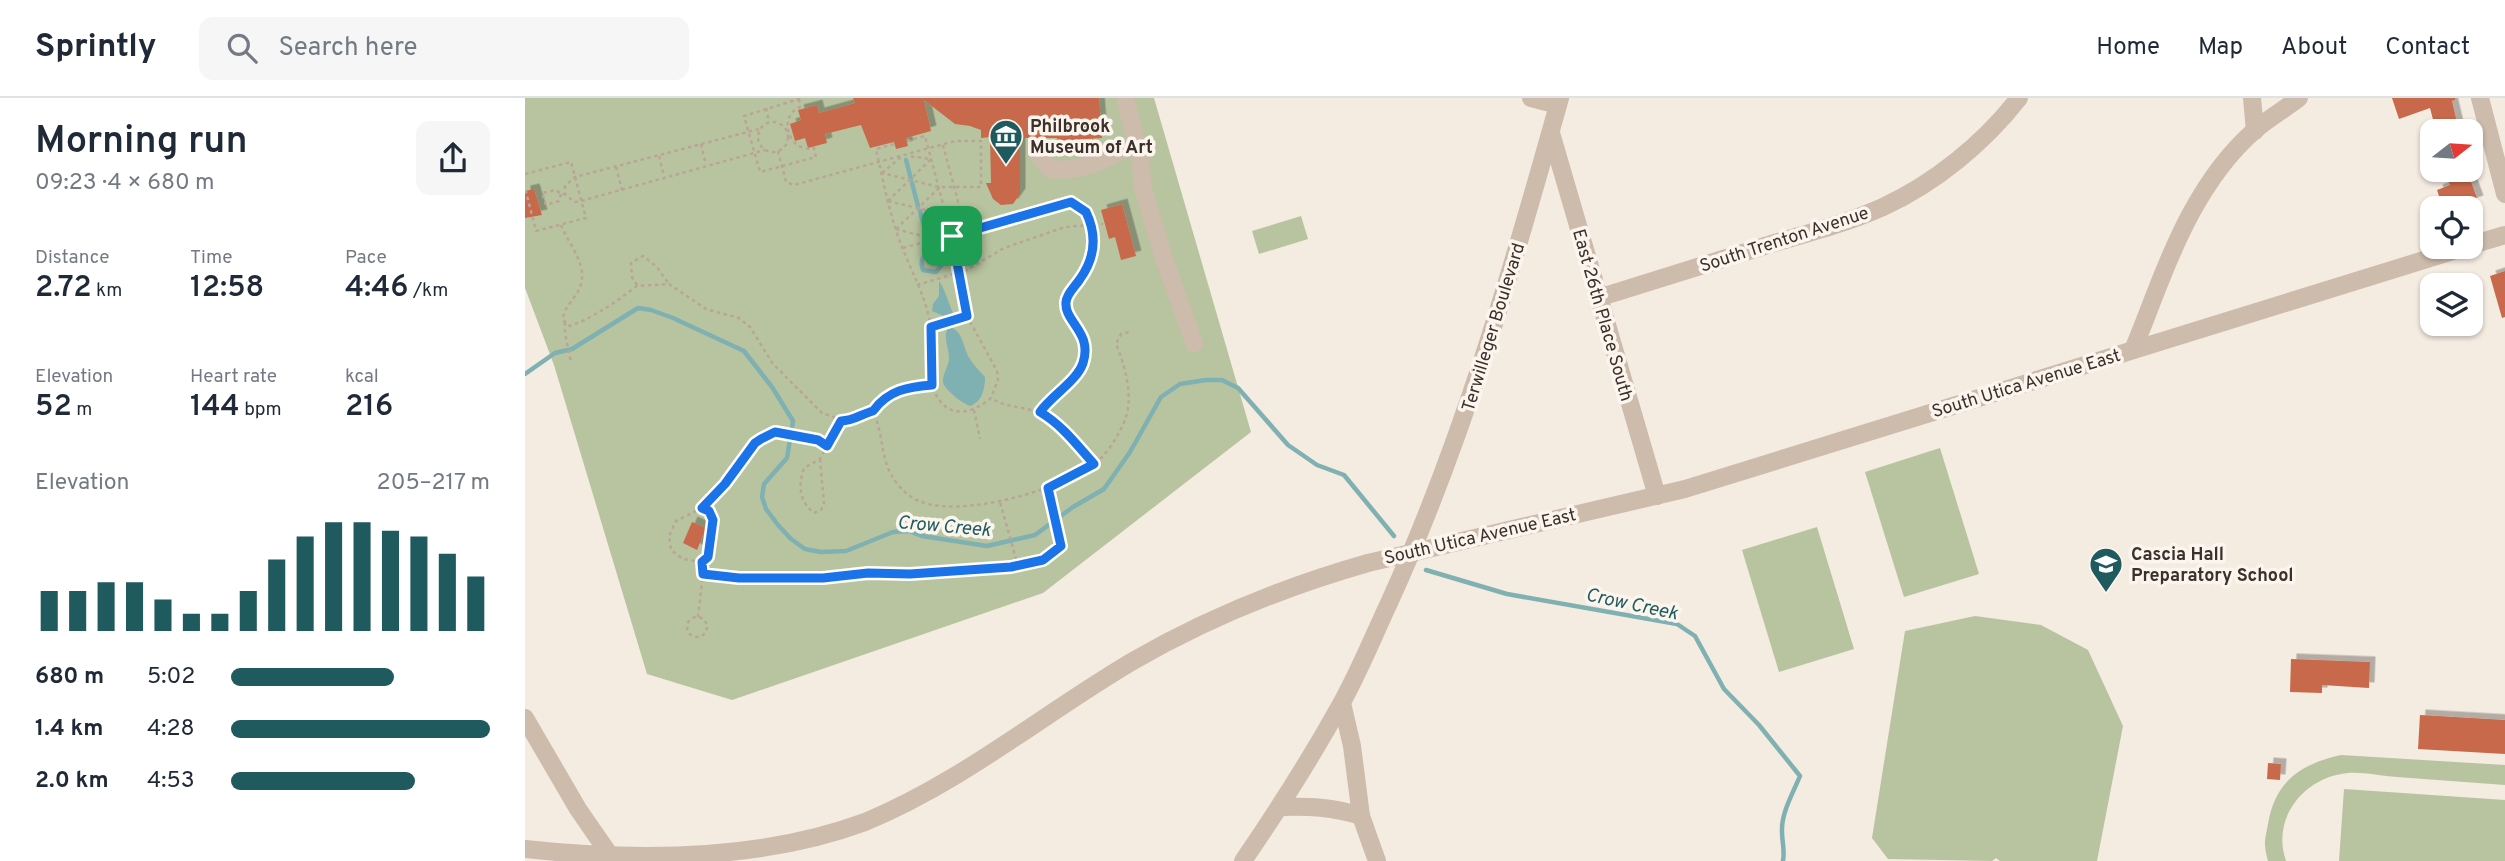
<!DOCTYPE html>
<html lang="en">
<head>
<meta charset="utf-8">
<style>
  body { margin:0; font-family:Overpass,sans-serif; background:#f6f6f7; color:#1f2937; height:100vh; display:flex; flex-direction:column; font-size:26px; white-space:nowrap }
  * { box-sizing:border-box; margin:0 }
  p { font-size:23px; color:#747a83 }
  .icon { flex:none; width:38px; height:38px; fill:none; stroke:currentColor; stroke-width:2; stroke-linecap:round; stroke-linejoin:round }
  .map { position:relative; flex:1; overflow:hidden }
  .drawer { display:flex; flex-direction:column; background:#fff; width:525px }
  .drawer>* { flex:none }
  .needle { width:46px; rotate:73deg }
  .fabs { position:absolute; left:1895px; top:21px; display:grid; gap:14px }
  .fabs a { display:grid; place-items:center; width:63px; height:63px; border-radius:14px; background:#fff; box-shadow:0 2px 5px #0004; font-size:35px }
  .pin { position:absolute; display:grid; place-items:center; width:60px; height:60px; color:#fff; margin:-30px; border-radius:14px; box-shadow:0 4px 10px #0006 }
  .round { display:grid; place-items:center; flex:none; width:74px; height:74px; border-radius:14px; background:#f6f6f7 }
  .summary { display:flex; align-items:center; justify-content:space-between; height:119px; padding:0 35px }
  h1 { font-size:38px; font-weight:600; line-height:52px }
  .figures { display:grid; grid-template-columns:repeat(3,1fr); gap:10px; height:119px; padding:7px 35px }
  .figures div { display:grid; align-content:center }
  .figures b { font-size:30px; font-weight:600 }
  .figures small { font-size:19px; font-weight:400 }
  .figures p { font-size:19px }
  .chart { height:196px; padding:14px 35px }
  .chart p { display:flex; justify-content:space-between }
  .chart svg { width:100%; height:126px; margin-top:7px; stroke:#1f5a5e; stroke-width:6 }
  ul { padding:0 35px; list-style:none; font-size:23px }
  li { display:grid; grid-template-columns:112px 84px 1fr; align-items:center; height:52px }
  li i { height:18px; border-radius:9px; background:#1f5a5e }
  header { display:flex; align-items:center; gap:42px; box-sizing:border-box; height:98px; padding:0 35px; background:#fff; border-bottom:2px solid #e0e1e3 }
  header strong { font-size:33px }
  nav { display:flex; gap:38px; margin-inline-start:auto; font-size:24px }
  .search { width:490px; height:63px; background:#f6f6f7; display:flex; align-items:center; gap:18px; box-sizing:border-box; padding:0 24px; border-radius:14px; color:#747a83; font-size:26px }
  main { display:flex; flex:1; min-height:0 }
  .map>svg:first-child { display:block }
</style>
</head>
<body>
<header>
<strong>Sprintly</strong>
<div class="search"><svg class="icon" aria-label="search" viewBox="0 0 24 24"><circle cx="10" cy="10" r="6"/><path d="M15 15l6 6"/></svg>Search here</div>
<nav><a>Home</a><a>Map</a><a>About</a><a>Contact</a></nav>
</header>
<main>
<section class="drawer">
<div class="summary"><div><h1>Morning run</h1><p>09:23 · 4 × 680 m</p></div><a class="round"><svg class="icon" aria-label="share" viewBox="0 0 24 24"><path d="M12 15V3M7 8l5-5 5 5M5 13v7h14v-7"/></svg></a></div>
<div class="figures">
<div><p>Distance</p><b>2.72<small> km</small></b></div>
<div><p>Time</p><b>12:58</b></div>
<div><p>Pace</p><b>4:46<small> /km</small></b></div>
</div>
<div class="figures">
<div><p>Elevation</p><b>52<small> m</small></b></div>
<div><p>Heart rate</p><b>144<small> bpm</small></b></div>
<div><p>kcal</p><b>216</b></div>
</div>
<div class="chart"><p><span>Elevation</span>205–217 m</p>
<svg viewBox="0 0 160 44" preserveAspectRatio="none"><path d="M5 44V30M15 44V30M25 44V27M35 44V27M45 44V33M55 44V38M65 44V38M75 44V30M85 44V19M95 44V11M105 44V6M115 44V6M125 44V9M135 44V11M145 44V17M155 44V25"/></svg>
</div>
<ul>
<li><b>680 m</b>5:02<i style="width:63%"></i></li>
<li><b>1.4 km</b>4:28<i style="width:100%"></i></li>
<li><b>2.0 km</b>4:53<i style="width:71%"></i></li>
</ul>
</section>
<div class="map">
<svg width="1980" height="763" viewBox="0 0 1980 763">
  <defs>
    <filter id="shadow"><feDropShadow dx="5.5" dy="-5.5" stdDeviation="0" flood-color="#0004"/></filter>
  </defs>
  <rect width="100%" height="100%" fill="#f4ebe1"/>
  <!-- green -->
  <g fill="#b8c4a0">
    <polygon points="0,0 629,0 726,334 518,495 207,602 122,576 29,267 0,190"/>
    <polygon points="776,118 783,141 734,156 727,133"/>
    <polygon points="1415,350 1454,476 1379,499 1340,374"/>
    <polygon points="1292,429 1329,551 1254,574 1217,452"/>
    <polygon points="1450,518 1516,527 1563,552 1598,628 1572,763 1475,763 1471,760 1467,763 1363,761 1347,740 1380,533"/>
    <path d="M1816,657L1980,667V687C1944,684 1908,682 1872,679C1856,678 1839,674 1823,675C1779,679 1746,720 1761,763H1743C1738,744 1740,743 1743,726C1750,683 1776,666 1816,657Z"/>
    <polygon points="1819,691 1980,702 1980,763 1814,763"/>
  </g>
  <!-- water -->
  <g fill="#7fb0b2">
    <path d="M414,183C420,191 423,204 428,215L423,220L407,213L408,206L414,198Z"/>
    <path d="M424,228C440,235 437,249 445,261C449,268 455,273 460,279C460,291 457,304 445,308C437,305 424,295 419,287C415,279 424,269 424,260C424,248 417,239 424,228Z"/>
  </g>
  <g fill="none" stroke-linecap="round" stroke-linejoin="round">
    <!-- stream -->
    <g stroke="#7fb0b2" stroke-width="4.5">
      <polyline points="381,62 386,81"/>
      <polyline points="387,85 393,108"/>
      <polyline points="395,113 401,136"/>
      <path d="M404,146L405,150C400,158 394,161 398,172L411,174L420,163L414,155L405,150"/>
      <polyline points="0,276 30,255 47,251 113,210 126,212 148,220 219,253 247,289 268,323 262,360 239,386 237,399 241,411 253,427 266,441 280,451 296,454 321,453 368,434 384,433 397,438 462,448 510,437 548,409 579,391 605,354 636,299 655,286 681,282 697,282 713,290 763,347 792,367 819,377 869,438"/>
      <path d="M901,472L982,496L1152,526L1170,538L1199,591L1234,627L1275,678C1268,695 1256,715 1257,734C1257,744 1260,752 1258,763"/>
    </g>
  </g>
  <!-- building -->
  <g fill="#c8694b" filter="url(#shadow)">
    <polygon points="328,0 574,0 577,40 532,43 532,40 495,40 495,96 488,106 476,107 468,101 461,85 466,85 465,39 456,40 456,32 445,28 430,26 399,2 406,33 381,40 383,48 371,51 369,44 345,50 336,27 300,36 302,45 283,50 280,40 270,43 265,26 276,22 273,12 292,7 294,15 330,5"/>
    <polygon points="1867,0 1930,0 1930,2 1927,3 1934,33 1911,33 1905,10 1874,21"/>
    <polygon points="1942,72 1953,103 1931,110 1918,110 1912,92 1925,87 1922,79"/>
    <polygon points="9,91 17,117 0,120 0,93"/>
    <polygon points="597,106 611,158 596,162 590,139 584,141 576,112"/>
    <polygon points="1980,173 1980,219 1977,220 1965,178"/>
    <polygon points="167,424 181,430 172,452 158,445"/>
    <polygon points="1766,561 1845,564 1844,590 1797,587 1797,595 1765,594"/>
    <polygon points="1895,617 1980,622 1980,656 1893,651"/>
    <polygon points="1743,665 1756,666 1755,682 1742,681"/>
  </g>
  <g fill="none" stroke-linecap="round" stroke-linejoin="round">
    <!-- path -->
    <g stroke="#b9a596" stroke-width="2.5" stroke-dasharray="3.5 3.5" stroke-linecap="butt">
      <path d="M274,1L275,9C252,18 264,56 289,50L291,59L235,74L219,18Z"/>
      <polyline points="241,10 244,24"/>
      <circle cx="248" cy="39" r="15"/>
      <polyline points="234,31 50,79 40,88 40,96 49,104 56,103 240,52"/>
      <polyline points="382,43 400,38 430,151 442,218 472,273 473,282 466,300"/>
      <polyline points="176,46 181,67"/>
      <path d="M369,46L351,51C357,77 362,104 370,129C380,163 401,195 406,230C409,253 400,284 415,303C430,322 452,312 466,300C481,310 496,308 513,314C537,322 553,348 569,366"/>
      <polyline points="418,47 441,134"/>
      <polyline points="253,53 261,84 269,87 430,43 456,43 456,89 414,89 357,75"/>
      <polyline points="134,58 139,78"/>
      <polyline points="91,69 97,92"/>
      <polyline points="357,75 376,59"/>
      <polyline points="0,76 46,64 61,120 11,133 0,90"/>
      <polyline points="36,96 34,103 21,107 17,95 31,92 36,96 40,96"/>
      <polyline points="363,103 406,61 382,58"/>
      <polyline points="363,103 422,117 401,139 402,144"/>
      <path d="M36,127C45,150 69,172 50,198C45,206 38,212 38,222L45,228L60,222L86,207L112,188L144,186L181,211L214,220L225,229L248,266L297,315L320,323L333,321L339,315L348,313"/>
      <polyline points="371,131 414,90"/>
      <polyline points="371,131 401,139"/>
      <path d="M378,150L535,106L546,104L561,114C572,137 570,160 555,181C550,189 542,195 541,204C539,224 568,234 558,265C552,283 527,298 515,314"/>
      <polyline points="112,187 107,179 106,165 118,158 132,169 144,186"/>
      <polyline points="392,187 442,172 479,150 540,129 578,126"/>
      <polyline points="40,224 40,235 46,264"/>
      <polyline points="406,229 442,218"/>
      <path d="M407,287C383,289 363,293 348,313C362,344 352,369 381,395C416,428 533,393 568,367C582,357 595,336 601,319C608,296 600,268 591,246L596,236L604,234"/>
      <polyline points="449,312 455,341"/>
      <path d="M295,361L299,406L296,412L289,415C274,403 273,388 279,370L295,361L316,323"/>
      <polyline points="177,410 184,413 188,422 183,459 177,464 158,461 146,452 144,438 151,423 177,410 200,386 230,345 236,341 250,334 293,342 302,348"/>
      <polyline points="493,468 518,462 536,448 523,390"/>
      <polyline points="178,476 214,480 298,480 343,475 385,476 493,468 475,404"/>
      <polyline points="173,519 178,476 177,464"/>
      <circle cx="172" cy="529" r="10"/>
    </g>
    <!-- minor -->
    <g stroke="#cdbbac" stroke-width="18">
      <polyline points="600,0 615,59 618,91 638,158 669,245"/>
      <polyline points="1006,0 1033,7"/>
      <polyline points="1727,0 1730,33"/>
      <polyline points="1955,0 1980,96"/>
      <polyline points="1026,35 1132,398"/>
      <path d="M513,56L525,71C560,75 581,60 612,45"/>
      <polyline points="1946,147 1980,137"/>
      <path d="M1073,200C1131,182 1189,164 1246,146C1284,135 1322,125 1358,109C1410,85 1459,45 1494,0"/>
      <path d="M1608,252C1640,174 1664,90 1730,32C1744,20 1760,11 1774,0"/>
      <polyline points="817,605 827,648 836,718 852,763"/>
      <polyline points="0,620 53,711 89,763"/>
      <path d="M755,709C784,708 808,709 836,718"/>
      <path d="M0,751C111,763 235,763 340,724C437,684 518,616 608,563C681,521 762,488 843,465L1160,391L1941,149"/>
      <path d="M718,763C753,712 786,660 816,606C834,574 848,539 864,505C938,343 987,172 1035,0"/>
    </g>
  </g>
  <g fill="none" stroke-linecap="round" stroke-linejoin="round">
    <defs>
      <path id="route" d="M546,104L561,114C572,137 570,160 555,181C550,189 542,195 541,204C539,224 568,234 558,265C552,283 526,298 515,314C537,327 552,347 569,366L523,390L536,448L518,462L486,469L385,476L343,475L298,480H214L178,476L177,464L183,459L188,422L184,413L177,410L200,386L230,345L236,341L250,334L293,342L302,348L316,323C329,323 336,316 348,313C363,292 383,289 407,287L406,229L442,218L427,138Z"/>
    </defs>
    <!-- route casing -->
    <use href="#route" stroke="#fff" stroke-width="14"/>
    <!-- route -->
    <use href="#route" stroke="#1a73e8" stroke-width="9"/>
  </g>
  <!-- icons -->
  <defs>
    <symbol id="museum-pin" viewBox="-11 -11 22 30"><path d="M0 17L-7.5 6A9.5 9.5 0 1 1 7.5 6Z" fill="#1f5a5e" stroke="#fbf5ee"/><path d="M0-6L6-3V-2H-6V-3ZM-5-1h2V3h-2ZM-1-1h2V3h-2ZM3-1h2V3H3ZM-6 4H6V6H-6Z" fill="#fff"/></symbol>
    <symbol id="school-pin" viewBox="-11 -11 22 30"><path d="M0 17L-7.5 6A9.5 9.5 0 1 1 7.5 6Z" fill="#1f5a5e" stroke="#fbf5ee"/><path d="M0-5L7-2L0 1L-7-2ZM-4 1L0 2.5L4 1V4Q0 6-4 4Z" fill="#fff"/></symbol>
  </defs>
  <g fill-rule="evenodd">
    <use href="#museum-pin" x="462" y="19" width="38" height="52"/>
    <use href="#school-pin" x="1562" y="447" width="38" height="52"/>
  </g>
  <g text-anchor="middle" stroke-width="7" stroke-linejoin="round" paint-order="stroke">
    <!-- poi labels -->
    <g font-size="18" font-weight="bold" fill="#3b302b" stroke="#fbf5ee" text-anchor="start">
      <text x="505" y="34">Philbrook<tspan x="505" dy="21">Museum of Art</tspan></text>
      <text x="1606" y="462">Cascia Hall<tspan x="1606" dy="21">Preparatory School</tspan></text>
    </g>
    <!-- street labels -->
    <g font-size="18" fill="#3b302b" stroke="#fbf5ee">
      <text transform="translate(1259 141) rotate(-18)" y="6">South Trenton Avenue</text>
      <text transform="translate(1078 217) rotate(74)" y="6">East 26th Place South</text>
      <text transform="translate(968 229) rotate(-73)" y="6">Terwilleger Boulevard</text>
      <text transform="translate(1501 285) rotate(-17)" y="6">South Utica Avenue East</text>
      <text transform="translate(955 438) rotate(-13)" y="6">South Utica Avenue East</text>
    </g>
    <!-- water labels -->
    <g font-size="19" font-style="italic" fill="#1f5a5e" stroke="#fbf5ee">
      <text transform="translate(419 427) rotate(5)" y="7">Crow Creek</text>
      <text transform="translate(1107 505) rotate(12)" y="7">Crow Creek</text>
    </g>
  </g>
</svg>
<div class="fabs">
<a><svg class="needle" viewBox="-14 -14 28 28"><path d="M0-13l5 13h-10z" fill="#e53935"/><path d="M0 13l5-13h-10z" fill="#747a83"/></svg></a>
<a><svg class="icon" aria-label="locate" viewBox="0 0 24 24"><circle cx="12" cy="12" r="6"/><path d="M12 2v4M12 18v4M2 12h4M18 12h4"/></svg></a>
<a><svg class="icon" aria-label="layers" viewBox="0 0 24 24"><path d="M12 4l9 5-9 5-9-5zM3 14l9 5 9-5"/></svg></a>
</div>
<div class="pin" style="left:427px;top:138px;background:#1e9e55"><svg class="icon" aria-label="arrive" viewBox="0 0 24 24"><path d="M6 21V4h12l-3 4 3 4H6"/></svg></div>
</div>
</main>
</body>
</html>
